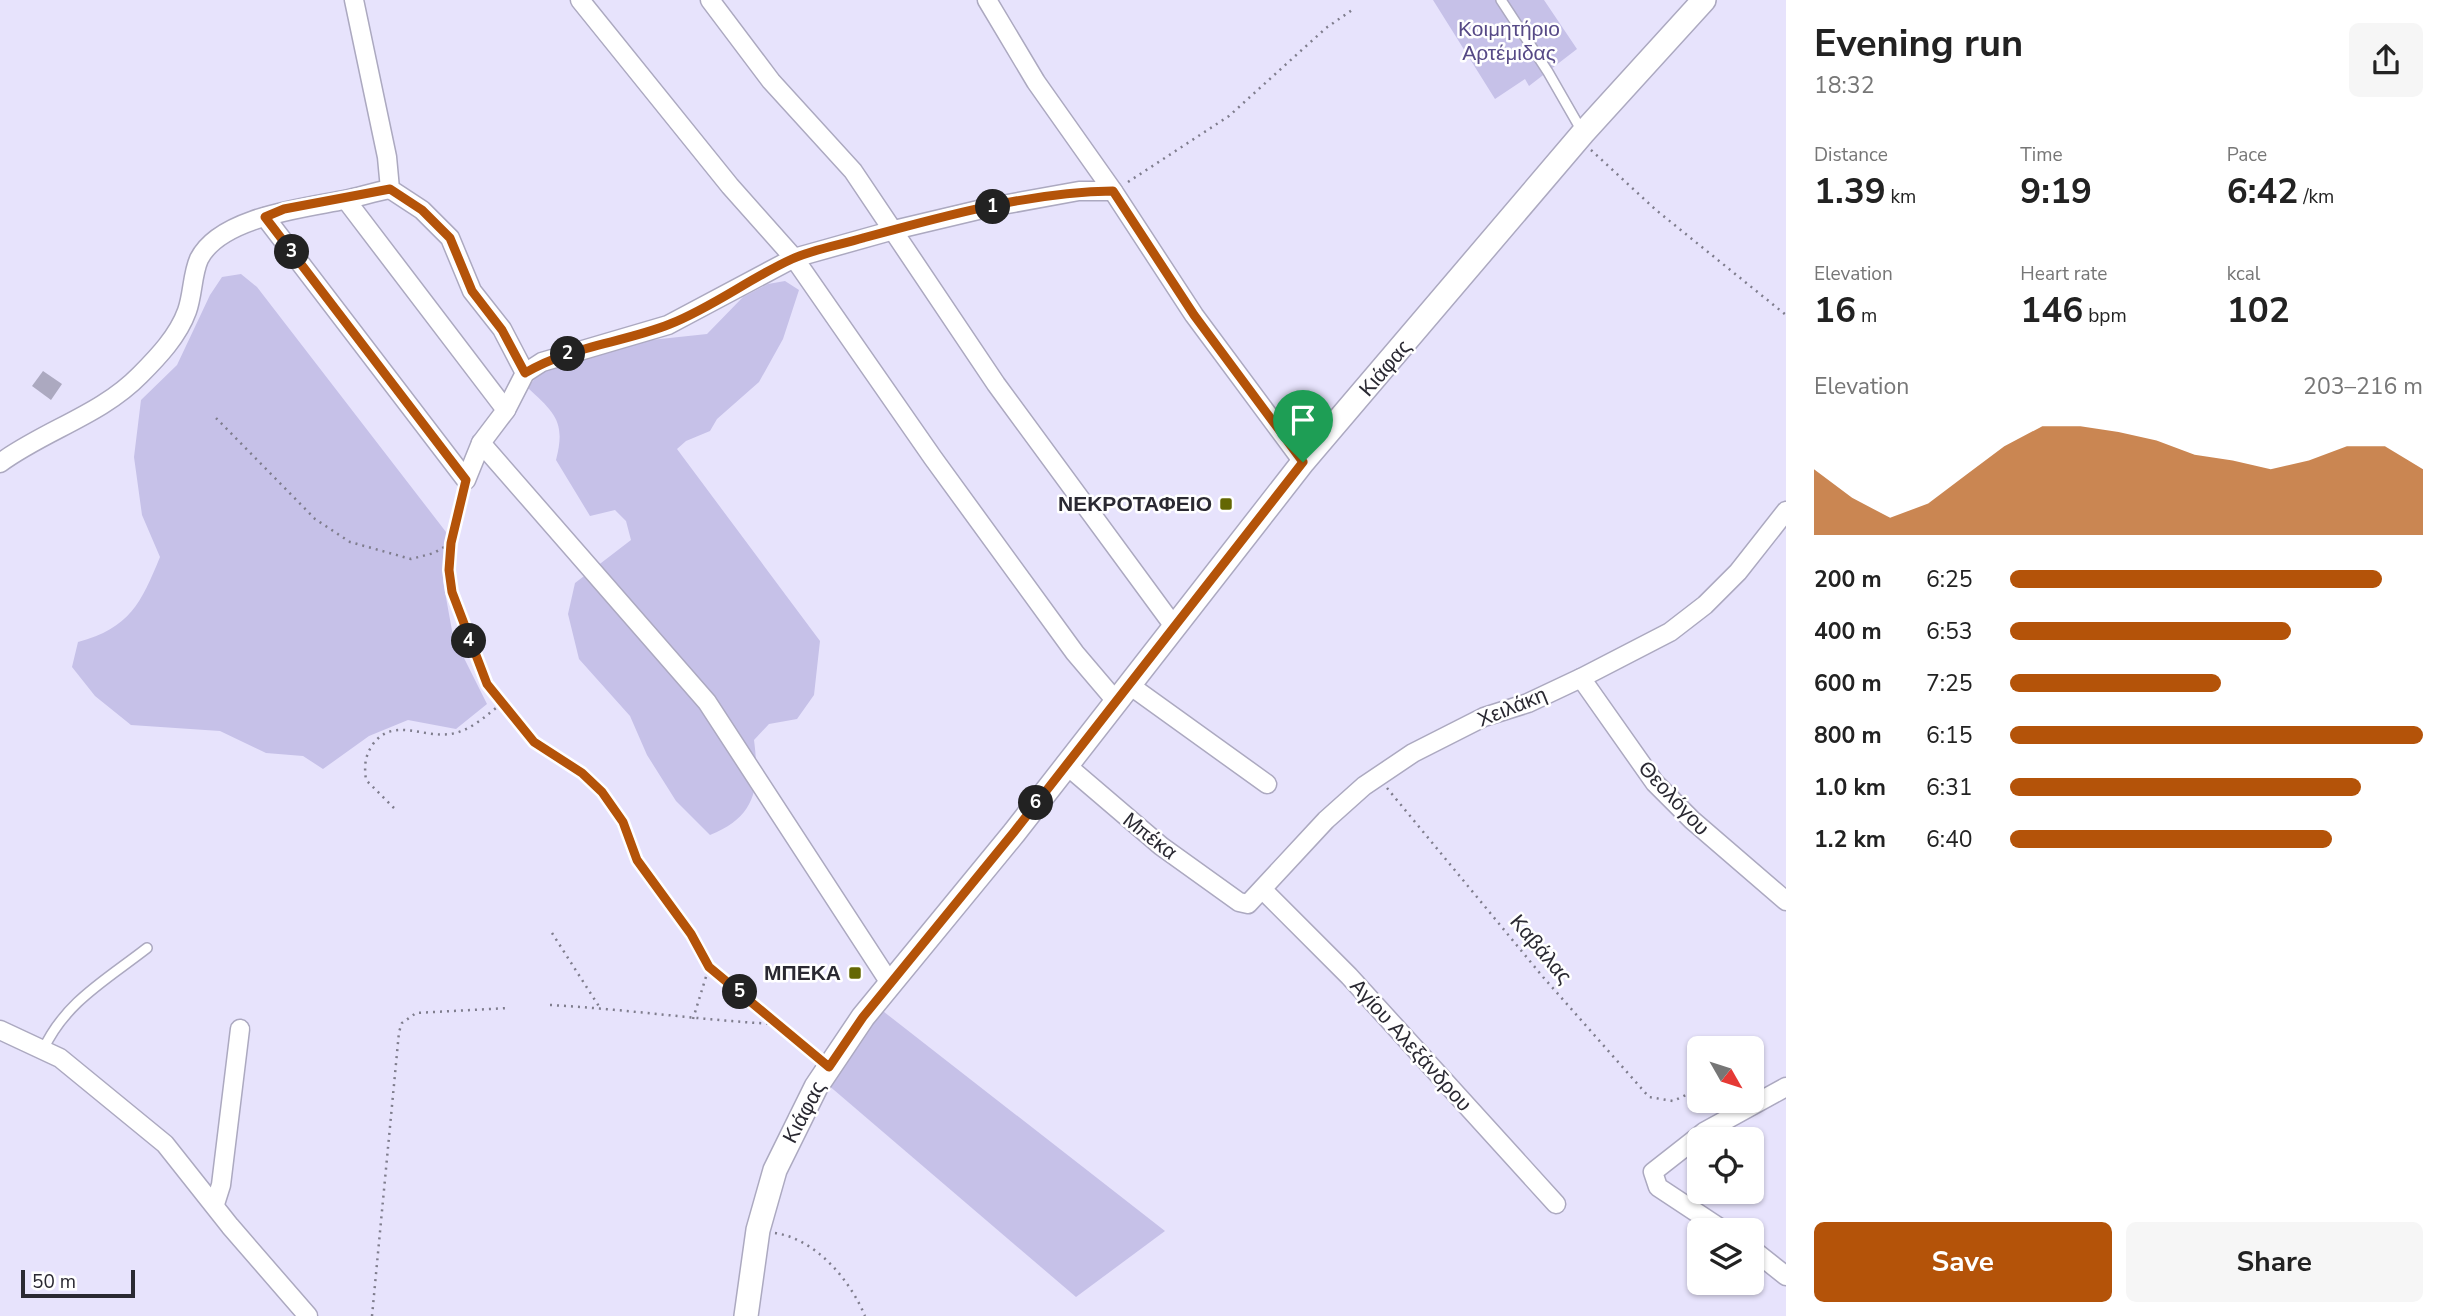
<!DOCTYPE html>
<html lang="en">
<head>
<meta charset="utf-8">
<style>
  body { margin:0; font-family:"Nunito Sans",sans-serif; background:#f6f6f6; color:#222; height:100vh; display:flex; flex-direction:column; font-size:26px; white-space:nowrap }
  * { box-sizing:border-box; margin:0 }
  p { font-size:23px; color:#767676 }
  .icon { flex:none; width:38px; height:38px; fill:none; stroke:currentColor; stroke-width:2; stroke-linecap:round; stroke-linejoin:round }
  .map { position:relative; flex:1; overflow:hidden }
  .sheet { display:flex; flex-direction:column; background:#fff; width:665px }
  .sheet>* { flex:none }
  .needle { width:46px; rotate:129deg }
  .controls { position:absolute; left:1687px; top:1036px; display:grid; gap:14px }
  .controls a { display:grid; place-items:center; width:77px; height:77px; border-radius:10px; background:#fff; box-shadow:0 2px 5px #0004; font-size:35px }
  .scale { position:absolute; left:21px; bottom:18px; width:114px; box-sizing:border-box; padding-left:7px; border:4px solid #2a2932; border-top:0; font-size:19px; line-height:24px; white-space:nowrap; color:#2a2932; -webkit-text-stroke:5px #fff; paint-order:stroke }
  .pin { position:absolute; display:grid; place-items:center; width:60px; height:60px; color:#fff; margin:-72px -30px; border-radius:50% 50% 50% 0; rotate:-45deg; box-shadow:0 0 7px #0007 }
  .pin .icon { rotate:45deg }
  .km { position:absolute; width:35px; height:35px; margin:-18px; border-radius:50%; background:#222; color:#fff; font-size:19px; line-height:35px; text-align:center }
  .round { display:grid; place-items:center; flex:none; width:74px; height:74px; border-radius:10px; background:#f6f6f6 }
  .head { display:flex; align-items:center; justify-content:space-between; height:119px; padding:0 28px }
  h1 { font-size:38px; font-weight:700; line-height:52px }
  .stats { display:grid; grid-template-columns:repeat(3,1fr); gap:10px; height:119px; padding:7px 28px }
  .stats div { display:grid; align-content:center }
  .stats b { font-size:35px; font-weight:700 }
  .stats small { font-size:19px; font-weight:400 }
  .stats p { font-size:19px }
  .chart { height:196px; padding:14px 28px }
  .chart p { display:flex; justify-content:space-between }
  .chart svg { width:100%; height:126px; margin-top:7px; fill:#b45309; opacity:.7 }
  .primary-button { display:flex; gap:14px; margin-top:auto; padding:14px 28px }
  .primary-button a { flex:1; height:80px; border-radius:10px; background:#b45309; color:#fff; font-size:28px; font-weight:700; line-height:80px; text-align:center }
  .primary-button a+a { background:#f6f6f6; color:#222 }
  ul { padding:0 28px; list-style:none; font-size:23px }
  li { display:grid; grid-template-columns:112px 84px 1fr; align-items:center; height:52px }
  li i { height:18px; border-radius:9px; background:#b45309 }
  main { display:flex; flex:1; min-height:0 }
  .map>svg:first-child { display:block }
</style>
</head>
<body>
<main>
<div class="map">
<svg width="1786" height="1316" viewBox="0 0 1786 1316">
  <rect width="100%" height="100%" fill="#e7e3fc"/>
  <!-- green -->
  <g fill="#c6c1e8">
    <polygon points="1433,0 1544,0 1577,49 1529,86 1525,79 1495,99"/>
    <path d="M241,274L257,287L446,532L443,581L453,636L487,704L456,729L408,720L369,736L323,769L303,756L266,753L220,731L131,725L95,696L72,667L78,642C130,628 141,603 160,557L142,515L134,457L141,400L177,365L210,295L222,277Z"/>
    <path d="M785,281L799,290L783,339L759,382L717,419L710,431L686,441L677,449L820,641L814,695L797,719L769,724L754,740C760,787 757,816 710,835L676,801L647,755L630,716L579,659L568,614L575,583L631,540L626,521L615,510L590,516L556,460C566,422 555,413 528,388L537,375L570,359L632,342L707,334L743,297L768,284Z"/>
    <polygon points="879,1008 1165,1231 1076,1297 827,1084"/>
  </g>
  <!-- building -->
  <polygon fill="#aca9c0" points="43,371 62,384 51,400 32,386"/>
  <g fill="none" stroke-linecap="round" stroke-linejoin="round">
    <defs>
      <g id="service">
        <polyline points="1501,0 1548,72 1583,133"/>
        <path d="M43,1050C65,1002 106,980 147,948"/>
      </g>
      <g id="minor">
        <polyline points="354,0 387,157 390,189 422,210 450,238 472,291 502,329 525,373"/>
        <polyline points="580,0 730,186 794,258 933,458 1075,653 1115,700"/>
        <polyline points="710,0 771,81 853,171 996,384 1173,625"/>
        <polyline points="987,0 1036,82 1113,191 1194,315 1303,462"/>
        <polyline points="346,200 506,410 481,443"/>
        <polyline points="265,217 466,480 481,443 707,702 890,983"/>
        <polyline points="506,410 525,373 542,362 668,325 794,258 894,230 991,207 1079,191 1113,191"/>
        <path d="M0,463C45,430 101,415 140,375C158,357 178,336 187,311C193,294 192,275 199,259C220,217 304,208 344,200C359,197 374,192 390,189"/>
        <polyline points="1581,678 1655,783 1692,820 1786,901"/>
        <polyline points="1128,684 1267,784"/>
        <polyline points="1065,764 1161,846 1239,902 1248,904 1326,820 1364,786 1413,753 1484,717 1528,703 1581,678 1670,632 1705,605 1738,572 1786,511"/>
        <polyline points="1263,890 1349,976 1556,1204"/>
        <polyline points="0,1030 60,1058 165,1144 230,1226 308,1316"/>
        <polyline points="215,1204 221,1185 240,1029"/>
        <polyline points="1723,1230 1658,1187 1653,1172 1704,1132 1786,1087"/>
        <polyline points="1752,1249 1786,1276"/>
      </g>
      <polyline id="tertiary" points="746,1316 758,1230 775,1170 816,1087 863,1017 1014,833 1303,462 1583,133 1704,0"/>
    </defs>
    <!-- service casing -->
    <use href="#service" stroke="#aca9c0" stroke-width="12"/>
    <!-- minor casing -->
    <use href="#minor" stroke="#aca9c0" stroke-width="21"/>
    <!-- tertiary casing -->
    <use href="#tertiary" stroke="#aca9c0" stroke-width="26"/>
    <!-- path -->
    <g stroke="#7f7d8d" stroke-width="2.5" stroke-dasharray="2 5" stroke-linecap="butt">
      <polyline points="1591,150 1656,210 1786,315"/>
      <polyline points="1128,182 1229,116 1326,28 1355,8"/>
      <polyline points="216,418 315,519 350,542 411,559 434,553 451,543"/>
      <polyline points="463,497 451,543 449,570 452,592 487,684 534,742 582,773 602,792 623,822 637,860 691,934 709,967 815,1056"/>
      <polyline points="1387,788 1543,977 1649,1097 1673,1101 1699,1089"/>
      <path d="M394,808L366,780C364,765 365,756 373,744C393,717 423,738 450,734C469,732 487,715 501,704"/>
      <polyline points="552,933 600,1008"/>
      <path d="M550,1005C625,1009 699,1020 774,1024"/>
      <polyline points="693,1019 709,967"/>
      <path d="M775,1233C816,1239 850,1280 865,1316"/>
      <polyline points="372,1316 399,1032 402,1023 416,1013 509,1008"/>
    </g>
    <!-- service -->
    <use href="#service" stroke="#fff" stroke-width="9"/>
    <!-- minor -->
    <use href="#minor" stroke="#fff" stroke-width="18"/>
    <!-- tertiary -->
    <use href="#tertiary" stroke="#fff" stroke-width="23"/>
  </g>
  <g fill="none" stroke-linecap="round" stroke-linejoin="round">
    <defs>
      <path id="route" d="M390,189L422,210L450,238L472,291L502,330L525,373C570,346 623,343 670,324C713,307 750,278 792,259C814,249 840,245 863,238C943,216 1030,192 1113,191L1194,315L1303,462L1014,832L863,1017L829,1067L709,967L691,934L637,860L623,822L602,792L582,773L534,742L487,684L452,592L449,570L451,543L466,480L265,217L284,209Z"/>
    </defs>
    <!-- route casing -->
    <use href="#route" stroke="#fff" stroke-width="14"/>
    <!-- route -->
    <use href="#route" stroke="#b45309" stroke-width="9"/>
  </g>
  <!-- markers -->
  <g fill="#646703" stroke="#fff" stroke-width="2.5">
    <rect x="1219" y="497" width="14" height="14" rx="3.5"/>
    <rect x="848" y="966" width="14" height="14" rx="3.5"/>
  </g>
  <g text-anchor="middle" stroke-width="5" stroke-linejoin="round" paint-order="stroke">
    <!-- park labels -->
    <g font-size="21" fill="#564986" stroke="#fff">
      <text x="1509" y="36">Κοιμητήριο<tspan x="1509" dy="24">Αρτέμιδας</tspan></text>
    </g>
    <!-- street labels -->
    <g font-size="21" fill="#2a2932" stroke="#fff">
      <text transform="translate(1385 368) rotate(-49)" y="7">Κιάφας</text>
      <text transform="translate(1512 707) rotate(-22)" y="7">Χειλάκη</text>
      <text transform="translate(1674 798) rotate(47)" y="7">Θεολόγου</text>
      <text transform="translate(1150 836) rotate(38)" y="7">Μπέκα</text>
      <text transform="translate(1541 949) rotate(50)" y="7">Καβάλας</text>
      <text transform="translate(1411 1045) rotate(48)" y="7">Αγίου Αλεξάνδρου</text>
      <text transform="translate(804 1112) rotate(-62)" y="7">Κιάφας</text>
    </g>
    <!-- poi labels -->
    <g font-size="21" font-weight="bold" fill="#2a2932" stroke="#fff" text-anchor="end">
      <text x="1212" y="511">ΝΕΚΡΟΤΑΦΕΙΟ</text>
      <text x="841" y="980">ΜΠΕΚΑ</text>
    </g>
  </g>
</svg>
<div class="controls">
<a><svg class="needle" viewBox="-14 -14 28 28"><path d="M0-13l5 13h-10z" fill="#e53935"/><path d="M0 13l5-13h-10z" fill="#767676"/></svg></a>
<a><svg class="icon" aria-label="locate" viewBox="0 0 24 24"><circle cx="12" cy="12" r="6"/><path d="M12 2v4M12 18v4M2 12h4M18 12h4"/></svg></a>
<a><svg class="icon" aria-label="layers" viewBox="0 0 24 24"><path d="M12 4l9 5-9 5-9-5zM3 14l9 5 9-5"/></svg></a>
</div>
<div class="scale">50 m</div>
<div class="pin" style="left:1303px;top:462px;background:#1e9e55"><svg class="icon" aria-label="arrive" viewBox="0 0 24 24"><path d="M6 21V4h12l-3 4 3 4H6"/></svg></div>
<b class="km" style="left:993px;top:207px">1</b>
<b class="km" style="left:568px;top:354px">2</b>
<b class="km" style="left:292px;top:252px">3</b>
<b class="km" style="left:469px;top:641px">4</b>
<b class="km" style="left:740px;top:992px">5</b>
<b class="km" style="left:1036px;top:803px">6</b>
</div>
<section class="sheet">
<div class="head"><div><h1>Evening run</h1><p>18:32</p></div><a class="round"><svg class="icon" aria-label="share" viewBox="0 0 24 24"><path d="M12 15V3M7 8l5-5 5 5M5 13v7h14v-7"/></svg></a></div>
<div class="stats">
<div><p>Distance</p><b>1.39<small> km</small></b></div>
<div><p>Time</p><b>9:19</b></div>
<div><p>Pace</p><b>6:42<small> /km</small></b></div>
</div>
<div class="stats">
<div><p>Elevation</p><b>16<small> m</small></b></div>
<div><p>Heart rate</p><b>146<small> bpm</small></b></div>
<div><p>kcal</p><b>102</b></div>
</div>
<div class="chart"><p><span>Elevation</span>203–216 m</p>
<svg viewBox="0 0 160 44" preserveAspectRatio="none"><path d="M0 44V21L10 31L20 38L30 33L40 23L50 13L60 6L70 6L80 8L90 11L100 16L110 18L120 21L130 18L140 13L150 13L160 21V44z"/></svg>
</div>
<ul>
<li><b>200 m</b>6:25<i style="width:90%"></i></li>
<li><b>400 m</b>6:53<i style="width:68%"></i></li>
<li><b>600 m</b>7:25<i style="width:51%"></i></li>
<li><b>800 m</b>6:15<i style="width:100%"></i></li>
<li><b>1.0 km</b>6:31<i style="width:85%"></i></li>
<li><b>1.2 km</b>6:40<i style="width:78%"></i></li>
</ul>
<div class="primary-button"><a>Save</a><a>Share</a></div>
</section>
</main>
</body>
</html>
